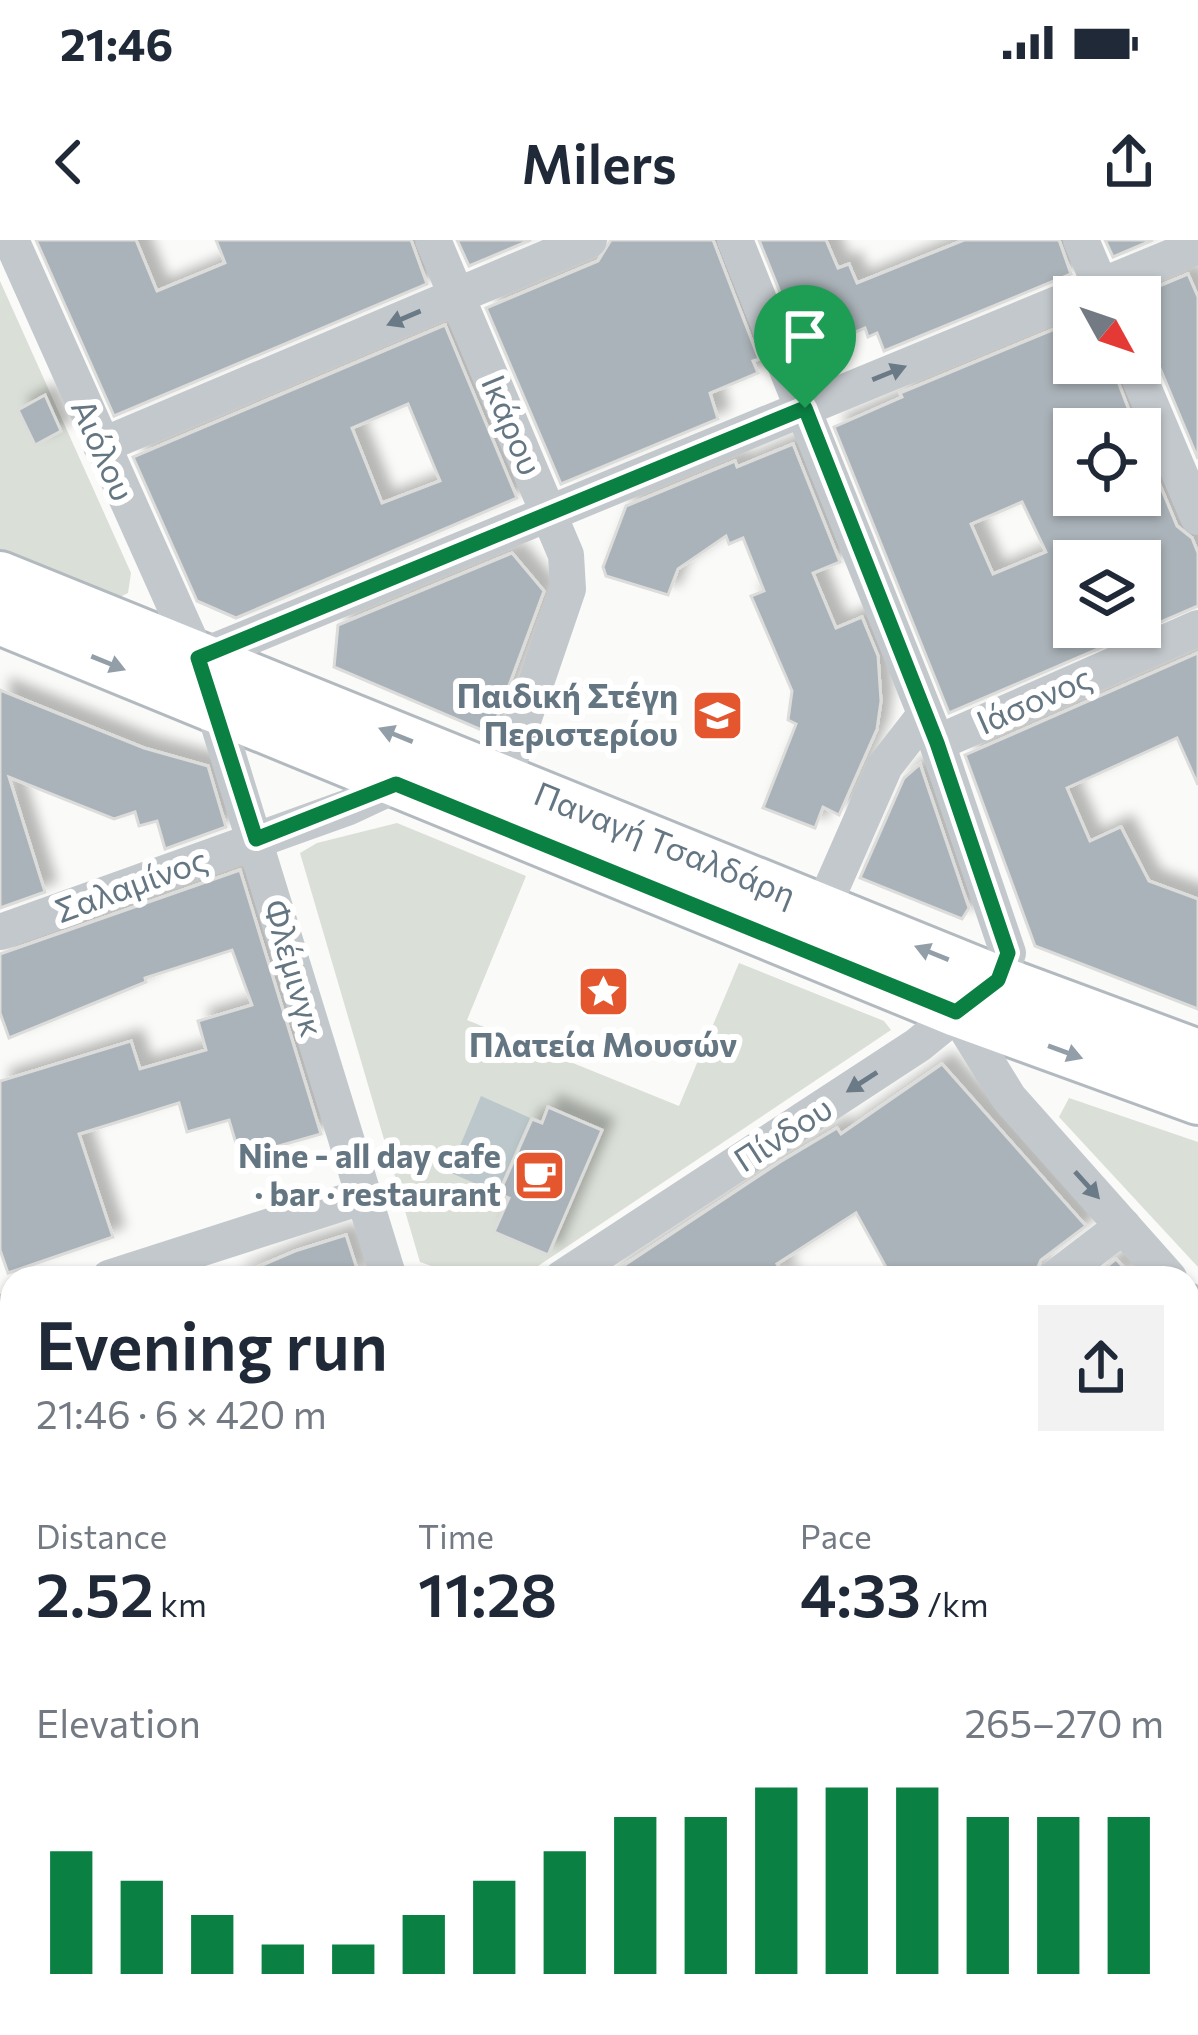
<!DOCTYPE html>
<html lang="en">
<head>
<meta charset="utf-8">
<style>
  body { margin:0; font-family:Commissioner,sans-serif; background:#f2f2f3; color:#1f2937; height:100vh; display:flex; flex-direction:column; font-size:45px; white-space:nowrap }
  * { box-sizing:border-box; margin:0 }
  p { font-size:39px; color:#747a83 }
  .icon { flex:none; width:66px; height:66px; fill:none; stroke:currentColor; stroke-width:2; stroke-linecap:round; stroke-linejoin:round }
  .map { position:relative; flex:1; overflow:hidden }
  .details { position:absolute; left:0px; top:1026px; width:1200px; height:771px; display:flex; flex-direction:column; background:#fff; border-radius:36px 36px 0 0; box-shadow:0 3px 9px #0004 }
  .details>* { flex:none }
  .needle { width:78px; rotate:130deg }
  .fabs { position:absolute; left:1053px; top:36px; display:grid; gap:24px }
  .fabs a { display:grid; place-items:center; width:108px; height:108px; border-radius:0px; background:#fff; box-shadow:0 3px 9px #0004; font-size:60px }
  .pin { position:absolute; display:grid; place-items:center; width:102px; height:102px; color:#fff; margin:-123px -51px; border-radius:50% 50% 50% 0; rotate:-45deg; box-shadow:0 0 12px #0007 }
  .pin .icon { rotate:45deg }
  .round { display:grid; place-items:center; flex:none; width:126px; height:126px; border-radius:0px; background:#f2f2f3 }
  .head { display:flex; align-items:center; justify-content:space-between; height:204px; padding:0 36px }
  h1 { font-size:66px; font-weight:600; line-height:90px }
  .figures { display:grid; grid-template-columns:repeat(3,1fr); gap:18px; height:204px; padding:12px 36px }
  .figures div { display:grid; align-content:center }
  .figures b { font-size:60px; font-weight:600 }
  .figures small { font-size:33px; font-weight:400 }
  .figures p { font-size:33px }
  .chart { height:336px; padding:24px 36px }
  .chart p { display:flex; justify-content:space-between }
  .chart svg { width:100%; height:216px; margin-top:12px; stroke:#0b8043; stroke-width:6 }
  .status { display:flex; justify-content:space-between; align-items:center; height:84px; padding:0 60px; background:#fff; direction:ltr }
  .status svg { height:33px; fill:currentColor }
  header { display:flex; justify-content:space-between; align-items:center; height:156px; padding:0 36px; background:#fff; font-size:54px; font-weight:600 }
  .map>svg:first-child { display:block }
</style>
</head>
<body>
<div class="status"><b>21:46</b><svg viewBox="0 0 49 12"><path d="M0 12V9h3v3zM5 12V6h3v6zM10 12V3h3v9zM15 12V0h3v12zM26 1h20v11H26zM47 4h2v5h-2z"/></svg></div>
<header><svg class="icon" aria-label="back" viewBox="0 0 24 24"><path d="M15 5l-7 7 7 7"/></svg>Milers<svg class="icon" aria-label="share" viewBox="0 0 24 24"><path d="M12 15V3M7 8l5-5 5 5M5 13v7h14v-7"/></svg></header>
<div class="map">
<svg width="1198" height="1795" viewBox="0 0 1198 1795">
  <defs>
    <filter id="shadow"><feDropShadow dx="11" dy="-11" stdDeviation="6" flood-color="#0004"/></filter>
  </defs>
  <rect width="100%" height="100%" fill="#fafaf8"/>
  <!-- green -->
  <g fill="#dadfd7">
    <polygon points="0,41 131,333 128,353 108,363 0,319"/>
    <polygon points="397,583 526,636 467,780 679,866 739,723 884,781 891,790 520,1038 466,1038 420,1022 300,613 317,603"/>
    <polygon points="1069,858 1198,902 1198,1027 1059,877"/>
  </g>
  <!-- water -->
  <polygon fill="#bbc7cb" points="481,856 530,878 497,953 449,932"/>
  <!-- building -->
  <g fill="#aab3b9" stroke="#dcdcda" stroke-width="3" fill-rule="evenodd" filter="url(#shadow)">
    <polygon points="36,0 136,0 157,51 225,23 216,0 411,0 427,44 114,176"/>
    <polygon points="457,0 531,0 469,26"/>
    <polygon points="611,0 713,0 759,119 753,121 758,133 710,153 718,179 561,244 486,68 598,21"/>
    <polygon points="759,0 826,0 838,28 849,24 857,43 964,0 1059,0 1071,34 884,111 877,93 868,97 865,88 817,108 813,97 800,102"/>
    <polygon points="1105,0 1153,0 1113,17"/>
    <polygon points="1188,34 1198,57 1198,219 1154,114 1140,102 1140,54"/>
    <path d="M1074,81V123H1111L1136,189H1074V255H1140V197L1177,286L1192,298L1198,313V366L949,473L834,187L902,157L900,153ZM1022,262L1046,312L993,334L971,284ZM1074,321H1140V387H1074Z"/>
    <path d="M445,85L517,258L236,378L197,361L133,217ZM408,164L440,241L382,263L352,188Z"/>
    <polygon points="45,155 61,191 35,205 18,170"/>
    <polygon points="793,204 840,322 813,333 836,388 862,377 878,416 881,461 877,489 839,575 823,567 815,588 763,568 796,484 788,480 792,451 751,356 764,351 743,298 729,304 726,296 678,329 668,355 606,336 603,327 626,266 735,221 737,227"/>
    <polygon points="512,313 544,351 491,494 334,427 338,385"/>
    <polygon points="1198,413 1198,545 1177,498 1067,548 1090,601 1121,587 1149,641 1198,659 1198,769 1035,706 965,515"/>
    <polygon points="0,450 144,508 208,526 226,587 165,609 157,581 139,586 135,572 114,579 9,537 45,652 0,668"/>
    <polygon points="920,524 969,668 962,679 860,638 904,538"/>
    <polygon points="240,630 321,894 240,917 229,880 187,892 179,863 79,894 113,997 8,1033 0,1010 0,841 131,801 140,829 206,810 198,781 252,765 232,710 145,738 146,742 9,798 0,773 0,714"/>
    <polygon points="942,824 1086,986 1041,1020 1033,1038 892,1038 856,973 777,1024 787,1038 605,1038 780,922 837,888 841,894"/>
    <polygon points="548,867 602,890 548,1015 494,992 509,958 499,954 532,879 542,883"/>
    <polygon points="346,995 360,1038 232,1038 295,1011"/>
    <polygon points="1116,1019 1133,1038 1092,1038"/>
  </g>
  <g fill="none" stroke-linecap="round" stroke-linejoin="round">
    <defs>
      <g id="secondary">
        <polyline points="0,336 998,740 1198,814"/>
        <polyline points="0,380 956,772 1198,860"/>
        <polyline points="1188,1258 1198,1251"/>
        <polyline points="0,1595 12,1603"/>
        <polyline points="256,1785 268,1795"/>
        <polyline points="530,1795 539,1785"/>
      </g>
    </defs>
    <!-- secondary casing -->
    <use href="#secondary" stroke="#b3babf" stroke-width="54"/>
    <!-- street -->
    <g stroke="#c3c8cc" stroke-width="36">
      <polyline points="11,0 198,418 389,1038"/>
      <polyline points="433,0 566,315 568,349 495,563"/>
      <polyline points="1081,0 1105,57"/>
      <polyline points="1133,123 1198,277"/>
      <polyline points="101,206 589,0"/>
      <polyline points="198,418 1198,6"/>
      <polyline points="937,503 1198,388"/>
      <polyline points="813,690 885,526 924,476"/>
      <polyline points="0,692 349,567 396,545"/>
      <polyline points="956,772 1009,858 1169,1038"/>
      <polyline points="109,1038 361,957"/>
      <polyline points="562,1038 918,805 998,740 1008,713 937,503 735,0"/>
      <polyline points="1055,1038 1123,986"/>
      <polyline points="1188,1060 1198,1072"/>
      <polyline points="0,1073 12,1069"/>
      <polyline points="0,1129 12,1167"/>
      <polyline points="1198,1508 1188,1512 1198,1523"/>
      <polyline points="0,1535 12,1531"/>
      <polyline points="1188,1757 1198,1767"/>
      <polyline points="0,1781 12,1778"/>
      <polyline points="657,1785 670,1795"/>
      <polyline points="940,1785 951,1795"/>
    </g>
    <!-- secondary -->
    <use href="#secondary" stroke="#fff" stroke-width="48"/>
  </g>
  <!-- one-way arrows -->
  <defs><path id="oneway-solid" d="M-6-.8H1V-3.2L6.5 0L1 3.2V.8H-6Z" transform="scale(3)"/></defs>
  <g fill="#6a7a87">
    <use href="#oneway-solid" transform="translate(404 78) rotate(157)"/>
    <use href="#oneway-solid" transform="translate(889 133) rotate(-22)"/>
    <use href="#oneway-solid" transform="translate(862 842) rotate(147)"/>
    <use href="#oneway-solid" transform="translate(1087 945) rotate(48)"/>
  </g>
  <g fill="#939fa8">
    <use href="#oneway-solid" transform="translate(108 423) rotate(22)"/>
    <use href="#oneway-solid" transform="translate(396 495) rotate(-158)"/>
    <use href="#oneway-solid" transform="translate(932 713) rotate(-158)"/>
    <use href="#oneway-solid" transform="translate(1065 812) rotate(20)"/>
  </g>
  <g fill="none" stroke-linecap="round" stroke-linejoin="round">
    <defs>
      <polygon id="route" points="805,168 937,503 1008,713 998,740 956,772 396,544 256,599 198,418"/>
    </defs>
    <!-- route casing -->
    <use href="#route" stroke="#fff" stroke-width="24"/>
    <!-- route -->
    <use href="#route" stroke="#0b8043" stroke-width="15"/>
  </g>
  <!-- icons -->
  <defs>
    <symbol id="school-square" viewBox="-11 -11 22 22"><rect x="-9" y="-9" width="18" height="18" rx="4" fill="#e4572e" stroke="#fff"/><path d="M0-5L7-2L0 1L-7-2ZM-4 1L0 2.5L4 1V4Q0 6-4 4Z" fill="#fff"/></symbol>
    <symbol id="sight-square" viewBox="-11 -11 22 22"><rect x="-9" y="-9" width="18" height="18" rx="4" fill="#e4572e" stroke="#fff"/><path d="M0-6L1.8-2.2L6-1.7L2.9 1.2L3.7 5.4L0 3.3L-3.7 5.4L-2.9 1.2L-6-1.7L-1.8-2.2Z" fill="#fff"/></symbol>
    <symbol id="cafe-square" viewBox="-11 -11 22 22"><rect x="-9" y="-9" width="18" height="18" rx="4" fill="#e4572e" stroke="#fff"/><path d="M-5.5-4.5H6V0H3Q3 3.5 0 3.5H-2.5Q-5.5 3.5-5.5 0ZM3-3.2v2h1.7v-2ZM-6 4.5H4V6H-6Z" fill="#fff"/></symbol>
  </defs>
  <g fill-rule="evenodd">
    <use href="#school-square" x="688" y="446" width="59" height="59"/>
    <use href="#sight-square" x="574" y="722" width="59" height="59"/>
    <use href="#cafe-square" x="510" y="906" width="59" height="59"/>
  </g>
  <g text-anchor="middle" stroke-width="12" stroke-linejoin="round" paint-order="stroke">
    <!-- street labels -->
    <g font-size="33" fill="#657683" stroke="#fff">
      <text transform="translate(512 185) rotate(67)" y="12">Ικάρου</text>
      <text transform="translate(103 210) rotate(66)" y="12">Αιόλου</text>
      <text transform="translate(1034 460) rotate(-24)" y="12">Ιάσονος</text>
      <text transform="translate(665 604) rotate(22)" y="12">Παναγή Τσαλδάρη</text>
      <text transform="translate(131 645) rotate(-20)" y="12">Σαλαμίνος</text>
      <text transform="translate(294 728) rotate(74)" y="12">Φλέμινγκ</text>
      <text transform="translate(783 894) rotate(-33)" y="12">Πίνδου</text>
    </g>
    <!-- poi labels -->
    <g font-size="33" font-weight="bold" fill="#657683" stroke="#fff" text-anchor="end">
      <text x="678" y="468">Παιδική Στέγη<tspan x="678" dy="38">Περιστερίου</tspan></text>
      <text x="603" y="817" text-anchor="middle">Πλατεία Μουσών</text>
      <text x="501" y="928">Nine - all day cafe<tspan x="501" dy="38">· bar · restaurant</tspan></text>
    </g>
  </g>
</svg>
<div class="fabs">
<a><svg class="needle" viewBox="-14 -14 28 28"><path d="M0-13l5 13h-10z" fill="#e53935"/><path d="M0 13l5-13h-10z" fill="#747a83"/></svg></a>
<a><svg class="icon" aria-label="locate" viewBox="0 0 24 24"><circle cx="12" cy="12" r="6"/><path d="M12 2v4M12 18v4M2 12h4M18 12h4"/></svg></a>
<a><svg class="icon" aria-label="layers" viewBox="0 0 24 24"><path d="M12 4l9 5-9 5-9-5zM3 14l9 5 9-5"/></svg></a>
</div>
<div class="pin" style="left:805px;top:168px;background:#1e9e55"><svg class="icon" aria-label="arrive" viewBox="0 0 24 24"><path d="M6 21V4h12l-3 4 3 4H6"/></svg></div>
<section class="details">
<div class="head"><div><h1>Evening run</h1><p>21:46 · 6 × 420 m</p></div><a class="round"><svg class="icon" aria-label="share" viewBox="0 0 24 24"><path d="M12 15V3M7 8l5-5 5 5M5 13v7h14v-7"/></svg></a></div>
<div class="figures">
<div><p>Distance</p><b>2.52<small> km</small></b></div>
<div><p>Time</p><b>11:28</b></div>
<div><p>Pace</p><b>4:33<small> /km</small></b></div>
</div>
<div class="chart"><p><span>Elevation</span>265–270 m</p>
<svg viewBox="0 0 160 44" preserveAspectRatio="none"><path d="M5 44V19M15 44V25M25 44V32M35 44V38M45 44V38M55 44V32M65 44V25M75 44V19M85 44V12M95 44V12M105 44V6M115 44V6M125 44V6M135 44V12M145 44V12M155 44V12"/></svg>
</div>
</section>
</div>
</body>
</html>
